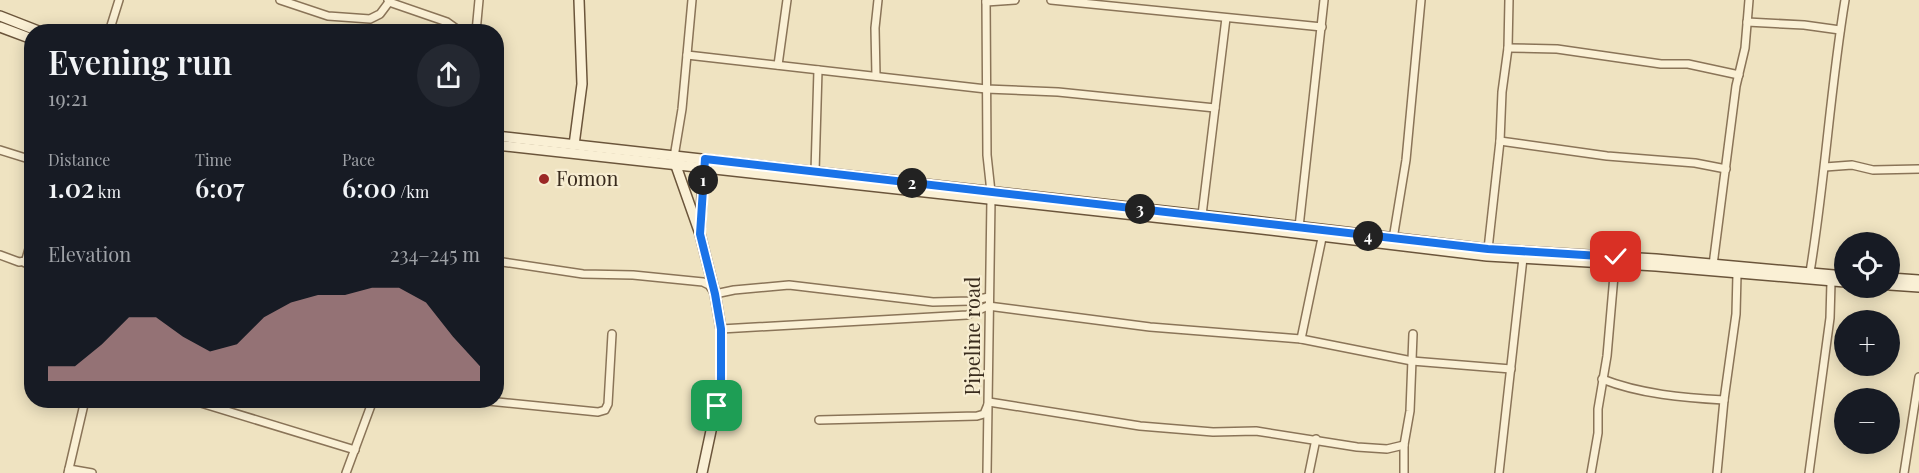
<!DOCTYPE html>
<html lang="en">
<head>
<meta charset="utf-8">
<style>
  body { margin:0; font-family:"Playfair Display",serif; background:#242831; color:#f1f3f6; height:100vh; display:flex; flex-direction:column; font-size:22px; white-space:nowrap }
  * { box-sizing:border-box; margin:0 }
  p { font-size:20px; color:#9ea1a6 }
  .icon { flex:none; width:33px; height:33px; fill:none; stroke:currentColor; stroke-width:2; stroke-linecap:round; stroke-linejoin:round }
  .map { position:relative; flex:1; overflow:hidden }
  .details { position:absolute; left:24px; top:24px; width:480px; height:384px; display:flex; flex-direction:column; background:#171b24; border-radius:24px; box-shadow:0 3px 15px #0003 }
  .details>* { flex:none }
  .buttons { position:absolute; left:1834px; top:232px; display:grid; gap:12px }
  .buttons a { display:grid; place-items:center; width:66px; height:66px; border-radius:50%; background:#171b24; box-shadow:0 3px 15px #0003; font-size:30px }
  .pin { position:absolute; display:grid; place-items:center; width:51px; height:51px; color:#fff; margin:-26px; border-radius:12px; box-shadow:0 3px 9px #0006 }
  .km { position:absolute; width:30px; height:30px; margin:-15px; border-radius:50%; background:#222; color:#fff; font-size:16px; line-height:30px; text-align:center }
  .round { display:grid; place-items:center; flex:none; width:63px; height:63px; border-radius:32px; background:#242831 }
  .summary { display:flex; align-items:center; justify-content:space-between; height:102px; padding:0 24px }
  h1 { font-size:33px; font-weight:600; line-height:45px }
  .stats { display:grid; grid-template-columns:repeat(3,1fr); gap:9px; height:102px; padding:6px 24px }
  .stats div { display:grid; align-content:center }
  .stats b { font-size:26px; font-weight:600 }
  .stats small { font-size:16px; font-weight:400 }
  .stats p { font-size:16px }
  .chart { height:168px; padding:12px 24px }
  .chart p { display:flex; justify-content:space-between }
  .chart svg { width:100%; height:108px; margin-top:6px; fill:#ca9898; opacity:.7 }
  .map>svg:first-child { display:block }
</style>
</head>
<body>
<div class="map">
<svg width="1919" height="473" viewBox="0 0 1919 473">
  <rect width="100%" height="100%" fill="#efe3c1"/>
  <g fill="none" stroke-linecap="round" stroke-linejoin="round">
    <defs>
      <g id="street">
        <polyline points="280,0 328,16 370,19 380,14 389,2"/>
        <polyline points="388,0 389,2 447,22 461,32"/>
        <polyline points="986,0 987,155 991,192"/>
        <polyline points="1051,0 1322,27"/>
        <polyline points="986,2 1015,0"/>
        <polyline points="1747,22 1804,25 1840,30"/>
        <polyline points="109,32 119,0"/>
        <polyline points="476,32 479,0"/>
        <polyline points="1508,48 1557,49 1661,64 1688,64 1739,75"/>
        <polyline points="687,55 986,89 1058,92 1215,108"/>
        <polyline points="778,65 787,0"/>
        <polyline points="876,76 875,28 878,0"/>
        <polyline points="1500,141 1607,156 1695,163 1726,169"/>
        <polyline points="0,150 32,160"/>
        <polyline points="674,157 682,109 692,0"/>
        <polyline points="1825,167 1852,165 1873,170 1919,169"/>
        <polyline points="815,172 818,70"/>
        <polyline points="1202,215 1226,18"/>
        <polyline points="1299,227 1324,0"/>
        <polyline points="1393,239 1406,160 1421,0"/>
        <polyline points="1488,249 1500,141 1502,92 1508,48 1509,0"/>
        <polyline points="0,255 19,262 32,260"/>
        <polyline points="496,261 583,274 633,275 703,282 709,285 715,294 734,290 789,285 933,302 970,301 989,297"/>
        <polyline points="25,263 32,238"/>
        <polyline points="1713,265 1736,86 1745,48 1749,0"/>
        <path d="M1810,272C1825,182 1830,90 1845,0"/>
        <polyline points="496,273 499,262"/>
        <polyline points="721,329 967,315 988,306 1150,327 1301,339 1412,361 1511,369"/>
        <polyline points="1301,339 1322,238"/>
        <path d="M1602,379C1640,394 1684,398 1724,400"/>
        <polyline points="191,400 355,450"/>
        <polyline points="478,400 598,412 605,410 608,404 612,334"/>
        <polyline points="819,420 977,416 984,414 989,402 1140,426 1213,432 1256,431 1357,447 1387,449 1404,445"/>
        <polyline points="69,469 92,473"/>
        <polyline points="68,473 85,400"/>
        <polyline points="346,473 373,400"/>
        <polyline points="987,473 991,199"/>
        <polyline points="1309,473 1316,439"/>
        <polyline points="1404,473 1404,445 1410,411 1413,334"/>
        <polyline points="1499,473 1523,258"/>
        <polyline points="1591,473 1598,433 1598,409 1607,356 1615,264"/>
        <polyline points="1717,473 1724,400 1736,314 1737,274"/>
        <polyline points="1809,473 1830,318 1831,282"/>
        <polyline points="1904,473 1919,377"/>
      </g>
      <g id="secondary">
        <polyline points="0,16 41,32"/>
        <polyline points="0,27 32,39"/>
        <polyline points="496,136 1253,221 1488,249 1656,259 1845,276"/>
        <polyline points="496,145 1253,228 1487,256 1656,266 1845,282"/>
        <polyline points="574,145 582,84 579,0"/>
        <polyline points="675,163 700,234 715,294 721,329 721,384 702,473"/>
        <polyline points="700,229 704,165"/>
        <polyline points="1890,278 1919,280"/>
        <polyline points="1890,285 1919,287"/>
      </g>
    </defs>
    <!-- street casing -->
    <use href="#street" stroke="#8a7458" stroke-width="10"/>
    <!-- secondary casing -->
    <use href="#secondary" stroke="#6b553b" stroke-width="12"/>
    <!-- street -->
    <use href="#street" stroke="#faf0d5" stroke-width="7"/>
    <!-- secondary -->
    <use href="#secondary" stroke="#faf0d5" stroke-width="9"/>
  </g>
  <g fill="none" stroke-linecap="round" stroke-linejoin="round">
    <defs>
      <polyline id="route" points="717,406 721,384 721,329 715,294 700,234 705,159 1488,249 1616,257"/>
    </defs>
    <!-- route casing -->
    <use href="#route" stroke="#fff" stroke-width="12"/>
    <!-- route -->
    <use href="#route" stroke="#1a73e8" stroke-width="8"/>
  </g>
  <!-- markers -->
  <circle fill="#9b2826" stroke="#f7edd1" stroke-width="2" cx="544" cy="179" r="6"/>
  <g text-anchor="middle" stroke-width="4.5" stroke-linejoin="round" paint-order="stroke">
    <!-- poi labels -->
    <g font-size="20" fill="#392b1d" stroke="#f7edd1" text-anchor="start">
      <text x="556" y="186">Fomon</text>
    </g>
    <!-- street labels -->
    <g font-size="20" fill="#392b1d" stroke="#f7edd1">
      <text transform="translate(973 336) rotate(-90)" y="7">Pipeline road</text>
    </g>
  </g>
</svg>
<div class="buttons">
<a><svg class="icon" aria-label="locate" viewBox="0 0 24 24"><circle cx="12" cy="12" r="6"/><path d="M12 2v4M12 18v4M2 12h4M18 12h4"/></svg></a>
<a>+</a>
<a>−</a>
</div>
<div class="pin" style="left:717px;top:406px;background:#1e9e55"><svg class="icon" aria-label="arrive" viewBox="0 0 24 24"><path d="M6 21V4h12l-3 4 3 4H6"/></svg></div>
<div class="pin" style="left:1616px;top:257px;background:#d93025"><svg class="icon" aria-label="check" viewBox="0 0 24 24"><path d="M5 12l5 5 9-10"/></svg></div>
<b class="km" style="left:703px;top:180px">1</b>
<b class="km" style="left:912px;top:183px">2</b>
<b class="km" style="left:1140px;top:209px">3</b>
<b class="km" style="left:1368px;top:236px">4</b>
<section class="details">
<div class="summary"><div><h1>Evening run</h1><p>19:21</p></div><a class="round"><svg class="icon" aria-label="share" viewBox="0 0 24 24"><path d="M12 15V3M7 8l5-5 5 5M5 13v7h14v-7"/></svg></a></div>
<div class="stats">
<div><p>Distance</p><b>1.02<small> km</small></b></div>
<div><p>Time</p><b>6:07</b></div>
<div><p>Pace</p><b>6:00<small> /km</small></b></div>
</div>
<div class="chart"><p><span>Elevation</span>234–245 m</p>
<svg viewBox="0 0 160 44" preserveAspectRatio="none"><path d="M0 44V38L10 38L20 29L30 18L40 18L50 26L60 32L70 29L80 18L90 12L100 9L110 9L120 6L130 6L140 12L150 26L160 38V44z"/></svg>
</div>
</section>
</div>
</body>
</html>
